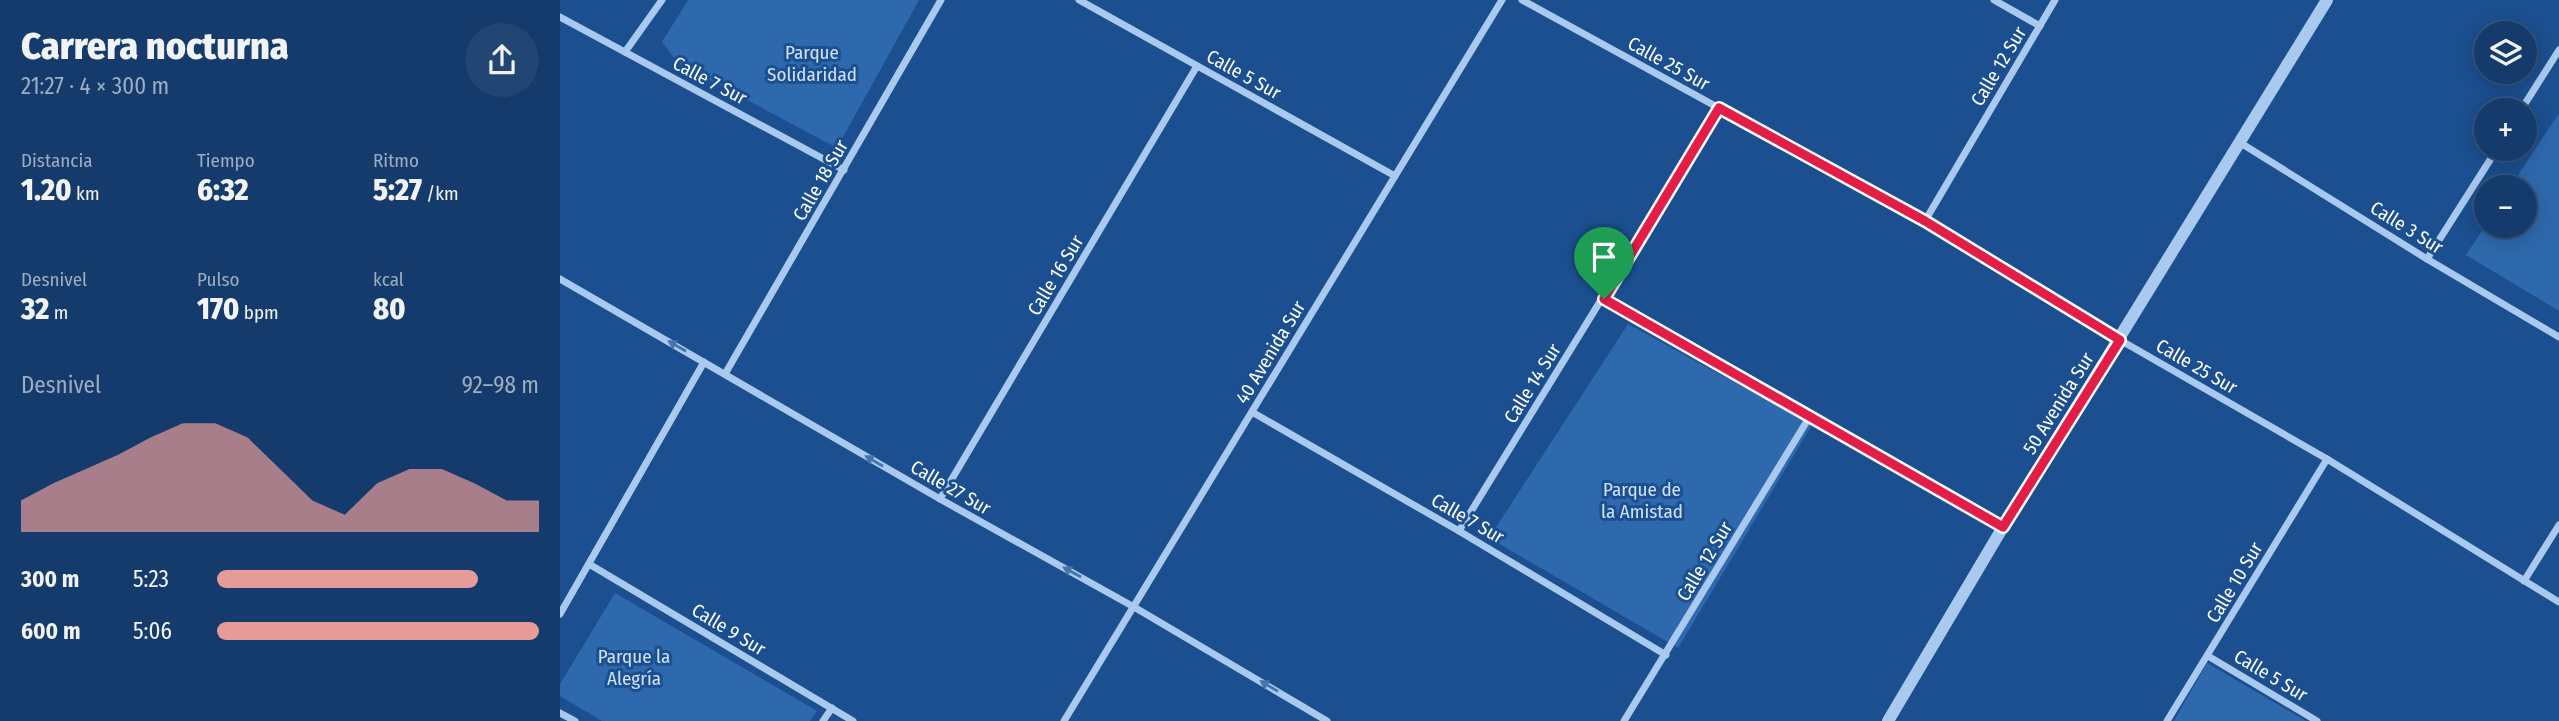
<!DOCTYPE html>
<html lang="es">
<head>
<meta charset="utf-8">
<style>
  body { margin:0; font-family:"Fira Sans Condensed",sans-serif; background:#214673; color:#f1f3f6; height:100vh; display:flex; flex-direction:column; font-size:26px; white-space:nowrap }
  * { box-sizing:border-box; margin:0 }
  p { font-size:23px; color:#9dadc1 }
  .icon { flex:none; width:38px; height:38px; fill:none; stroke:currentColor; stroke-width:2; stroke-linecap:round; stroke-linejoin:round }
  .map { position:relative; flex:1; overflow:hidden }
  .side { display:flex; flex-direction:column; background:#143b6b; width:560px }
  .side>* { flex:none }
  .fabs { position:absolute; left:1914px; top:21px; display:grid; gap:14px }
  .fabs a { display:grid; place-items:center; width:63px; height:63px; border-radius:50%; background:#143b6b; box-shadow:0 4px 18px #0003,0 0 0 2px #33557e; font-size:35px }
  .pin { position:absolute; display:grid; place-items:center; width:60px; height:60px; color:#fff; margin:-72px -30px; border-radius:50% 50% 50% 0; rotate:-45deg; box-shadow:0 0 7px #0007 }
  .pin .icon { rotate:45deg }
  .round { display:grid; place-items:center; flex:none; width:74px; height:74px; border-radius:37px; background:#214673 }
  .overview { display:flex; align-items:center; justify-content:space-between; height:119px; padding:0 21px }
  h1 { font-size:38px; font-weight:800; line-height:52px }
  .figures { display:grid; grid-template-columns:repeat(3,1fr); gap:10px; height:119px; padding:7px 21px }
  .figures div { display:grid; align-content:center }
  .figures b { font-size:30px; font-weight:800 }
  .figures small { font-size:19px; font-weight:400 }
  .figures p { font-size:19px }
  .chart { height:196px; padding:14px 21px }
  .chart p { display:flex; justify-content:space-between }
  .chart svg { width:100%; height:126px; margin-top:7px; fill:#e69b98; opacity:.7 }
  ul { padding:0 21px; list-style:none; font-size:23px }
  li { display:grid; grid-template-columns:112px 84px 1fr; align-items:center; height:52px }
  li i { height:18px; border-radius:9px; background:#e69b98 }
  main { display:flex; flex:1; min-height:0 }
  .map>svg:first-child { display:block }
</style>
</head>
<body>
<main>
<section class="side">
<div class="overview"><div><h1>Carrera nocturna</h1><p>21:27 · 4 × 300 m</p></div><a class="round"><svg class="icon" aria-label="share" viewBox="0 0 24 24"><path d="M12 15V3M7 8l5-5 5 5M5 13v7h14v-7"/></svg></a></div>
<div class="figures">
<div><p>Distancia</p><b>1.20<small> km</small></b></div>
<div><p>Tiempo</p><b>6:32</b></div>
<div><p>Ritmo</p><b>5:27<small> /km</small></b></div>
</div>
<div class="figures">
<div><p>Desnivel</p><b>32<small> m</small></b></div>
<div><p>Pulso</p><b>170<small> bpm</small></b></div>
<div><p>kcal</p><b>80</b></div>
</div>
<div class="chart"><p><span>Desnivel</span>92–98 m</p>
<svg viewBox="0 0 160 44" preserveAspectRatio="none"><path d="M0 44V33L10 27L20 22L30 17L40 11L50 6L60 6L70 11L80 22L90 33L100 38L110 27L120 22L130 22L140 27L150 33L160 33V44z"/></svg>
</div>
<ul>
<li><b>300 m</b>5:23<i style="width:81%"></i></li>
<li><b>600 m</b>5:06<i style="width:100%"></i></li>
</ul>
</section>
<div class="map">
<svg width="1999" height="721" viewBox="0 0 1999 721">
  <rect width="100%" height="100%" fill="#1b4f8f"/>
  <!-- green -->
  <g fill="#2e69ad">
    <polygon points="128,0 359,0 277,148 118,63 102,42"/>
    <polygon points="1999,113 1999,311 1906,255 1927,223 1927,226 1965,226 1965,187 1950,187"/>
    <polygon points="1068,324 1252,425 1118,648 929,538"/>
    <polygon points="55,593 257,711 250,721 42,721 0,696 0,684"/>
    <polygon points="1647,663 1746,721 1614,721"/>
  </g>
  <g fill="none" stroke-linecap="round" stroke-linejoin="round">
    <!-- minor -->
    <g stroke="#a9c9ee" stroke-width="7">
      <polyline points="519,0 835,176"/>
      <polyline points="962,0 1365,221 1560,340 1767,459 1999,602"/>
      <polyline points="1434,0 1480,26"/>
      <polyline points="0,17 284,170"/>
      <polyline points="65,52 102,0"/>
      <polyline points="1961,110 1999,50"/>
      <polyline points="1679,142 1867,259 1999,337"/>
      <polyline points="1365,221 1495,0"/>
      <polyline points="1867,259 1937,149"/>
      <polyline points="0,279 380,499 574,607 767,721"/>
      <polyline points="1043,299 1443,527"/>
      <polyline points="165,374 381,0"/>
      <polyline points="692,412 899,531 1106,655"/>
      <polyline points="380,499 637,66"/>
      <polyline points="899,531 1159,108"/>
      <polyline points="29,564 293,721"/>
      <polyline points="1964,581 1999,525"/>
      <polyline points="0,614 144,362"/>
      <polyline points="1648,656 1757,721"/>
      <polyline points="0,713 15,721"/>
      <polyline points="263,721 272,708"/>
      <polyline points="504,721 942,0"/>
      <polyline points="1064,721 1250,416"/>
      <polyline points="1607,721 1767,459"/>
    </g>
    <!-- tertiary -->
    <polyline stroke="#a9c9ee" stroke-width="12" points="1328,721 1443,527 1767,0"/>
  </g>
  <!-- one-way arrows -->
  <defs><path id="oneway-solid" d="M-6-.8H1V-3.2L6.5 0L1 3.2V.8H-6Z" transform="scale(1.75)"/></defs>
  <g fill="#4674ac">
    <use href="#oneway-solid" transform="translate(117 346) rotate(-150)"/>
    <use href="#oneway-solid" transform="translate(314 461) rotate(-150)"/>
    <use href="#oneway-solid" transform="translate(512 572) rotate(-151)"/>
    <use href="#oneway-solid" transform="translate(709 686) rotate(-149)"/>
  </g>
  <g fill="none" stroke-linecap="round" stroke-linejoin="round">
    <defs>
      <polygon id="route" points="1159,108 1365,221 1560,340 1443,527 1044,299"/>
    </defs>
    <!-- route casing -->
    <use href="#route" stroke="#fff" stroke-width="14"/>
    <!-- route -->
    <use href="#route" stroke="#e11d48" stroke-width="9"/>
  </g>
  <g text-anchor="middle" stroke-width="6" stroke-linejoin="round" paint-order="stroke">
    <!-- park labels -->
    <g font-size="19" fill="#cfe3fa" stroke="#1b4f8f">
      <text x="252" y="59">Parque<tspan x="252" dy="22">Solidaridad</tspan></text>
      <text x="1082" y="496">Parque de<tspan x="1082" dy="22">la Amistad</tspan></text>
      <text x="74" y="663">Parque la<tspan x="74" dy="22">Alegría</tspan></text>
    </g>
    <!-- street labels -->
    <g font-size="19" fill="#fff" stroke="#1b4f8f">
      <text transform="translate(1109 63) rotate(29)" y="7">Calle 25 Sur</text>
      <text transform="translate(1438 66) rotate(-59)" y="7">Calle 12 Sur</text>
      <text transform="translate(684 74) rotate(29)" y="7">Calle 5 Sur</text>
      <text transform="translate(150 80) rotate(28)" y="7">Calle 7 Sur</text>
      <text transform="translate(260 180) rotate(-60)" y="7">Calle 18 Sur</text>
      <text transform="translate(1847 227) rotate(32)" y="7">Calle 3 Sur</text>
      <text transform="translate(495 275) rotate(-59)" y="7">Calle 16 Sur</text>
      <text transform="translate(710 352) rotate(-59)" y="7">40 Avenida Sur</text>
      <text transform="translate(1637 366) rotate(30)" y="7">Calle 25 Sur</text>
      <text transform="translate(972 383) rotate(-58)" y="7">Calle 14 Sur</text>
      <text transform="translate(1498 403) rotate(-58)" y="7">50 Avenida Sur</text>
      <text transform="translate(391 487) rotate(30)" y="7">Calle 27 Sur</text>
      <text transform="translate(908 518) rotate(30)" y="7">Calle 7 Sur</text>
      <text transform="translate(1144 561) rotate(-59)" y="7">Calle 12 Sur</text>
      <text transform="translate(1674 582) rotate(-59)" y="7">Calle 10 Sur</text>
      <text transform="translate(169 629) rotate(31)" y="7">Calle 9 Sur</text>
      <text transform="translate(1711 675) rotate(31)" y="7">Calle 5 Sur</text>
    </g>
  </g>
</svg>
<div class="fabs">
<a><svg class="icon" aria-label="layers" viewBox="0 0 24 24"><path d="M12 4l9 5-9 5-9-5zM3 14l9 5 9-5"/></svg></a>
<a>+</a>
<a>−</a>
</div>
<div class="pin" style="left:1044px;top:299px;background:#1e9e55"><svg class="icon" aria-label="arrive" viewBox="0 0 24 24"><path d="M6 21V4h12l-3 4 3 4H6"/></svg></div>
</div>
</main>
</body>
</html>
